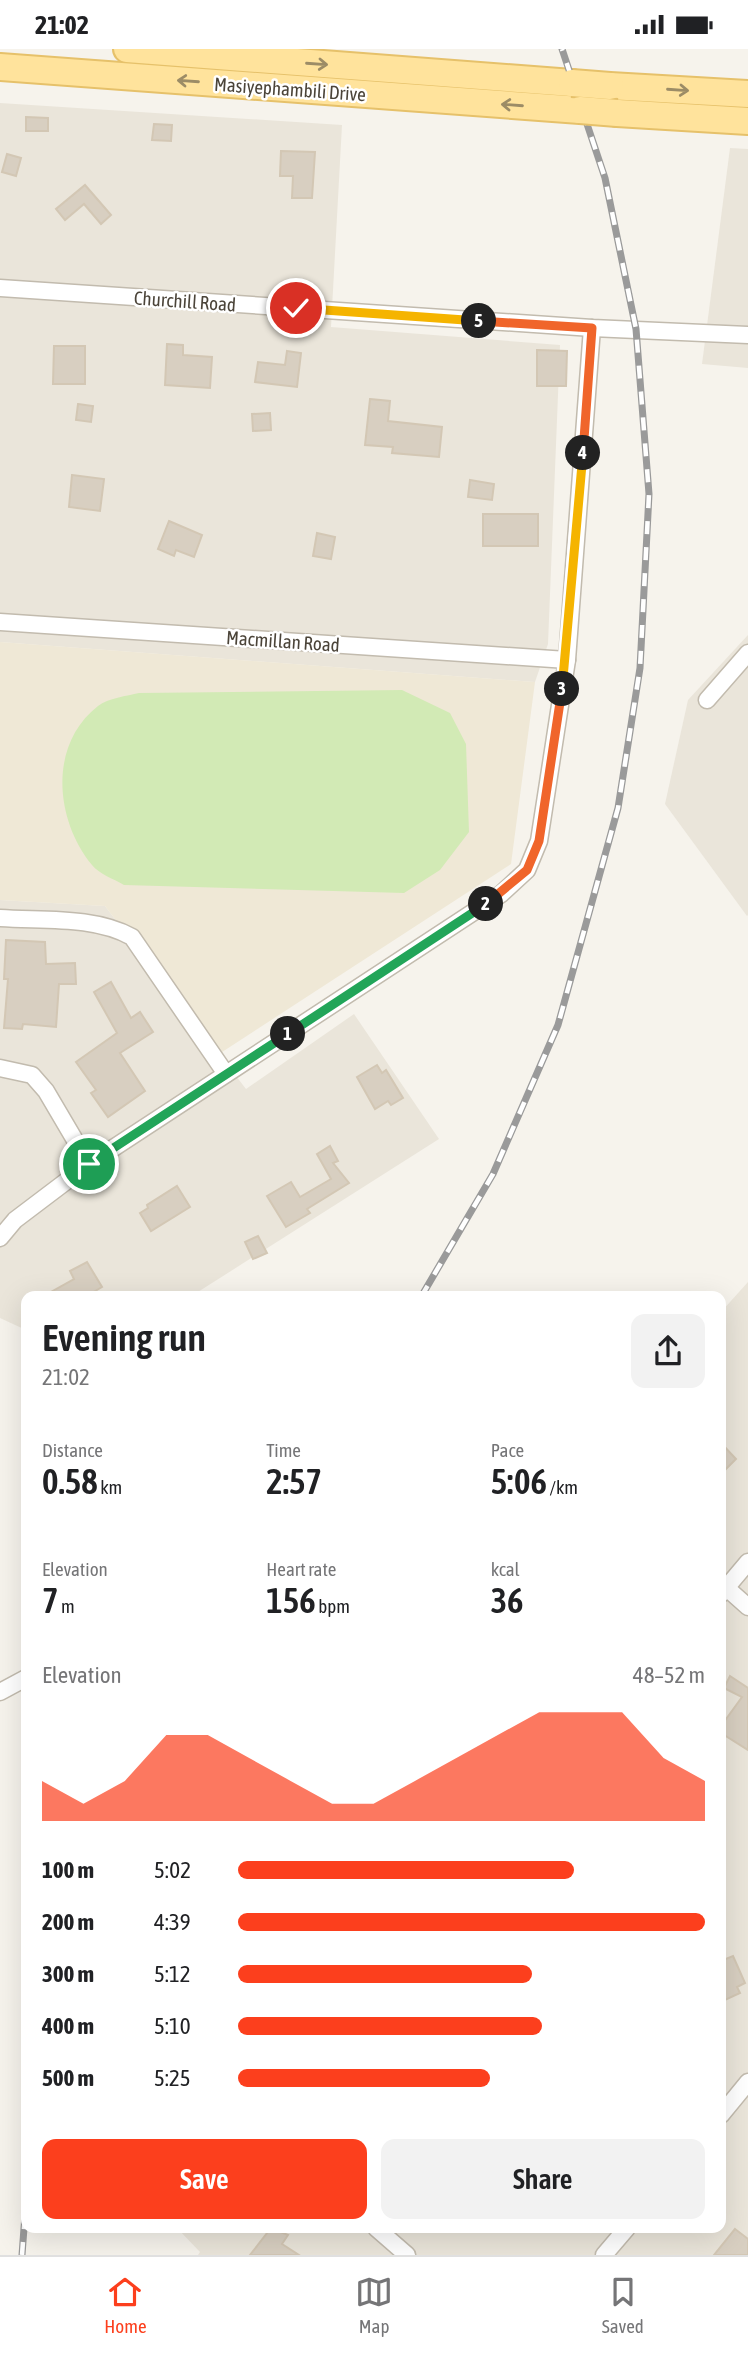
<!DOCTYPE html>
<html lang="en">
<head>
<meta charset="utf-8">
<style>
  body { margin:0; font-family:"Asap Condensed",sans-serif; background:#f2f2f2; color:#202124; height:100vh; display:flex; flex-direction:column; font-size:26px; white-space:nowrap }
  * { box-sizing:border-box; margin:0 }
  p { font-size:23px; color:#757577 }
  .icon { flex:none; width:38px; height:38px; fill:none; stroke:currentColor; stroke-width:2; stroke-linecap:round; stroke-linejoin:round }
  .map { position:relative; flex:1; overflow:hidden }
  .details { position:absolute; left:21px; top:1242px; width:705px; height:942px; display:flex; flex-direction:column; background:#fff; border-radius:14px; box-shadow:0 7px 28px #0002 }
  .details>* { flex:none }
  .pin { position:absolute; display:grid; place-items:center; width:60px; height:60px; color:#fff; margin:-30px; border:4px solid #fff; border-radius:50%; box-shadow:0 2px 7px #0007 }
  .km { position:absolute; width:35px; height:35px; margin:-18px; border-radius:50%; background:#222; color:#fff; font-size:19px; line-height:35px; text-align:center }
  .round { display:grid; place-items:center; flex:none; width:74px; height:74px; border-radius:14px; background:#f2f2f2 }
  .summary { display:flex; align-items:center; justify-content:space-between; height:119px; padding:0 21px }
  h1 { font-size:38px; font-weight:600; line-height:52px }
  .figures { display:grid; grid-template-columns:repeat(3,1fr); gap:10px; height:119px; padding:7px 21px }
  .figures div { display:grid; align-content:center }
  .figures b { font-size:35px; font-weight:600 }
  .figures small { font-size:19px; font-weight:400 }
  .figures p { font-size:19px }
  .chart { height:196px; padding:14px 21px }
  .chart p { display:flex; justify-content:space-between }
  .chart svg { width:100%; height:126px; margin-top:7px; fill:#fc3f1d; opacity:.7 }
  .cta { display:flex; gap:14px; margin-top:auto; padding:14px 21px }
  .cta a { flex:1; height:80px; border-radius:14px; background:#fc3f1d; color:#fff; font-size:28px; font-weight:600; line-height:80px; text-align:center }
  .cta a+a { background:#f2f2f2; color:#202124 }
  ul { padding:0 21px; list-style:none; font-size:23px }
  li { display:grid; grid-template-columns:112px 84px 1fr; align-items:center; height:52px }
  li i { height:18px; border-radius:9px; background:#fc3f1d }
  .status { display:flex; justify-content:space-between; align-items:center; height:49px; padding:0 35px; background:#fff; direction:ltr }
  .status svg { height:19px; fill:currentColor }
  .tabs { display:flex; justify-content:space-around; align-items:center; height:98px; border-top:2px solid #e0e0e0; background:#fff; font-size:19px; color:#757577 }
  .tabs a { display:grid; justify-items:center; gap:4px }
  .tabs .current { color:#fc3f1d }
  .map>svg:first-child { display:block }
</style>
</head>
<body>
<div class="status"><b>21:02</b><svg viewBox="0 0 49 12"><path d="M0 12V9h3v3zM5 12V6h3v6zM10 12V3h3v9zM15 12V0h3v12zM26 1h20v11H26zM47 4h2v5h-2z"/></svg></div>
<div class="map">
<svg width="748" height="2206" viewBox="0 0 748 2206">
  <rect width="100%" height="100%" fill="#f6f3ec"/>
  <!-- residential -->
  <g fill="#eae5da">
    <polygon points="0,54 342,76 331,278 560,296 548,595 535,633 0,593"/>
    <polygon points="730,99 748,100 748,319 702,315"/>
    <polygon points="748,586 748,866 747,867 665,755 688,651"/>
    <polygon points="0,851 105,857 246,1040 354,965 439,1090 190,1248 26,1248 26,1281 0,1269"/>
    <polygon points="748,1233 748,2206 198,2206 200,2203 177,2179 721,2179 721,1263"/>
  </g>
  <!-- education -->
  <polygon fill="#efe8d6" points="0,593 535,633 511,815 219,1005 105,857 0,851"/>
  <!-- green -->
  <path fill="#d2eab5" d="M402,641L450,664L466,695L469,783L440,821L404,844L124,836C114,830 99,825 92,816C55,771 48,696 98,657C108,649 127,647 139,644Z"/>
  <!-- building -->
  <g fill="#d8cfc1" stroke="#d3c7b4" stroke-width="2">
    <polygon points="26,68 48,69 48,82 26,82"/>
    <polygon points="154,75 172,76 171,92 152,91"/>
    <polygon points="281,102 315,103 312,149 292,149 293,127 280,127"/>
    <polygon points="7,105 21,109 16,127 2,123"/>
    <polygon points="85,136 111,166 101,175 84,155 65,171 56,160"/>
    <polygon points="167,295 183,296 183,306 212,308 210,339 165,336"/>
    <polygon points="54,297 85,297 85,335 53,335"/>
    <polygon points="537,301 567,302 566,337 537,337"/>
    <polygon points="287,302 301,304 297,338 255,333 258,313 285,316"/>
    <polygon points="370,350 390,352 388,372 442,378 439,408 392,404 393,398 365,396"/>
    <polygon points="78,355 93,357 91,373 76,371"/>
    <polygon points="270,364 271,381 253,382 252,365"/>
    <polygon points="72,426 104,430 100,462 69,458"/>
    <polygon points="470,431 494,435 492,451 468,448"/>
    <rect x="483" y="465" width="55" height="32"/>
    <polygon points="169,472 202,486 194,508 176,501 174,507 158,500"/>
    <polygon points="317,484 335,488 331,510 313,507"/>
    <polygon points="6,891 45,893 46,915 75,914 76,935 59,935 56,978 23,975 22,980 4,979 8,930 4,930"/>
    <polygon points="111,933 131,969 140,963 153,983 120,1004 145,1042 108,1068 91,1044 96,1041 76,1013 117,984 94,943"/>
    <polygon points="377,1016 382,1024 386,1021 403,1049 391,1056 388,1052 375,1060 357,1028"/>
    <polygon points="330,1097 338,1112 333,1114 349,1134 307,1160 310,1164 286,1178 267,1147 291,1133 300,1148 331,1130 317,1105"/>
    <polygon points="177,1137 190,1158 151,1182 140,1164 148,1159 147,1156"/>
    <polygon points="258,1187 267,1204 253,1210 245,1193"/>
    <polygon points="87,1213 102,1238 85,1248 42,1248 74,1230 70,1222"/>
    <polygon points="721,1394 736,1410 721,1425"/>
    <polygon points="730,1627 748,1639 748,1701 721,1684 721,1677 742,1648 724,1639"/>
    <polygon points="733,1907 745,1934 737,1938 740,1944 725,1951 721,1940 721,1912"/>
    <polygon points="271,2179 288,2186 282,2195 299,2206 250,2206"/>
    <polygon points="735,2180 748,2190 748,2206 714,2206"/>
  </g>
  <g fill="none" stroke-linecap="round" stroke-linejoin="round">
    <defs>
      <g id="street">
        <polyline points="0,239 592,279 748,286"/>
        <polyline points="0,573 567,611"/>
        <polyline points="707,651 748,604"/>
        <path d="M0,869C43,872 94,867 132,888L226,1025"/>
        <polyline points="0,1019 32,1026 46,1042 89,1115"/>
        <polyline points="0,1189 15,1171 89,1115 501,845 527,821 539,792 567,611 592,279"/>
        <polyline points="721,1534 748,1558"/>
        <polyline points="721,1545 748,1513"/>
        <polyline points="0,1643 26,1629"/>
        <polyline points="721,2066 748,2033"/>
        <polyline points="376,2179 407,2206"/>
        <polyline points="604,2206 627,2179"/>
      </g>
      <g id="primary">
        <polyline points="127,0 572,34"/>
        <polyline points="0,18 580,61"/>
        <polyline points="610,37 748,45"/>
        <polyline points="617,64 748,72"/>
      </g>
    </defs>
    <!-- street casing -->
    <use href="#street" stroke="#c2bbae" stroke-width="19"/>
    <!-- primary casing -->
    <use href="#primary" stroke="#e6c16a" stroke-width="30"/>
    <!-- street -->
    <use href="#street" stroke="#fff" stroke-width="16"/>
    <!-- primary -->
    <use href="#primary" stroke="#ffe39c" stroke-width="26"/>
    <defs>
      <g id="rail">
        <polyline points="421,1248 493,1125 558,976 618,759 640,619 649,445 636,280 605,129 562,0"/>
        <polyline points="22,2206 26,2152"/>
      </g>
    </defs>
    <!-- rail casing -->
    <use href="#rail" stroke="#9a9a9a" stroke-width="7"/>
    <!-- rail -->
    <use href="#rail" stroke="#fff" stroke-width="4.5" stroke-dasharray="13" stroke-linecap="butt"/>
    <defs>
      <g id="primary-bridge">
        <polyline points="572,34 610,37"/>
        <polyline points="580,61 617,64"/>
      </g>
    </defs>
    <!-- primary-bridge casing -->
    <use href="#primary-bridge" stroke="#e6c16a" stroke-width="30" stroke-linecap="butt"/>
    <!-- primary-bridge -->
    <use href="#primary-bridge" stroke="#ffe39c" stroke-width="26"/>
  </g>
  <!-- one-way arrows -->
  <defs><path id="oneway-shaft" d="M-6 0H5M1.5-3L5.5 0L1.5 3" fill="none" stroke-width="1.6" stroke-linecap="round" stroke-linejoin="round" transform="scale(1.75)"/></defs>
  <g stroke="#9c8c66">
    <use href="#oneway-shaft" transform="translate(317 15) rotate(4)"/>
    <use href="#oneway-shaft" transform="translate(188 32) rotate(-176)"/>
    <use href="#oneway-shaft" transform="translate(678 41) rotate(4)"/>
    <use href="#oneway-shaft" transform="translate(512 56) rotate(-176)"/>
  </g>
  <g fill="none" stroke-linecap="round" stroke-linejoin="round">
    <defs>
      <polyline id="split-1" points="89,1115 288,985"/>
      <polyline id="split-2" points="288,985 486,855"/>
      <polyline id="split-3" points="486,855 527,821 539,792 562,640"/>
      <polyline id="split-4" points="562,640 583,404"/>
      <polyline id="split-5" points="479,272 592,279 583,404"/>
      <polyline id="split-6" points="296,259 479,272"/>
    </defs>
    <!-- split-1 casing -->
    <use href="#split-1" stroke="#fff" stroke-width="14"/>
    <!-- split-2 casing -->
    <use href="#split-2" stroke="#fff" stroke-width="14"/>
    <!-- split-3 casing -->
    <use href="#split-3" stroke="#fff" stroke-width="14"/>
    <!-- split-4 casing -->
    <use href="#split-4" stroke="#fff" stroke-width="14"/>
    <!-- split-5 casing -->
    <use href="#split-5" stroke="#fff" stroke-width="14"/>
    <!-- split-6 casing -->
    <use href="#split-6" stroke="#fff" stroke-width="14"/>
    <!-- split-1 -->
    <use href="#split-1" stroke="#22a559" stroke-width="9"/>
    <!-- split-2 -->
    <use href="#split-2" stroke="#22a559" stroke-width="9"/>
    <!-- split-3 -->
    <use href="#split-3" stroke="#f0652b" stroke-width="9"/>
    <!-- split-4 -->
    <use href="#split-4" stroke="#f5b400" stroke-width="9"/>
    <!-- split-5 -->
    <use href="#split-5" stroke="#f0652b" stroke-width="9"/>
    <!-- split-6 -->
    <use href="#split-6" stroke="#f5b400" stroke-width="9"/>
  </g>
  <g text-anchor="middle" stroke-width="5" stroke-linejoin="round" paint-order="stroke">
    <!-- street labels -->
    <g font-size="19" fill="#4b4439" stroke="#fff">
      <text transform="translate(290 40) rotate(4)" y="7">Masiyephambili Drive</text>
      <text transform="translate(185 252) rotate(4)" y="7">Churchill Road</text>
      <text transform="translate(283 592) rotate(4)" y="7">Macmillan Road</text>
    </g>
  </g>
</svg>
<div class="pin" style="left:89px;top:1115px;background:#1e9e55"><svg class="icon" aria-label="arrive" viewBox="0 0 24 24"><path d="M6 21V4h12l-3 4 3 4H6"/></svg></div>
<div class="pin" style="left:296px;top:259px;background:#d93025"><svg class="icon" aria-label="check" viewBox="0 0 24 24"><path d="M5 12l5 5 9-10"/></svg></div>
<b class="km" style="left:288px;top:985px">1</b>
<b class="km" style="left:486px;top:855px">2</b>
<b class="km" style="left:562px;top:640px">3</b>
<b class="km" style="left:583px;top:404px">4</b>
<b class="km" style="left:479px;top:272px">5</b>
<section class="details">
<div class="summary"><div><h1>Evening run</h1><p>21:02</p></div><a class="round"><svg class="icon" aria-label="share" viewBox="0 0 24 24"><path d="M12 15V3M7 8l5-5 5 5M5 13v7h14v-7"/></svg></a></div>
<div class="figures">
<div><p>Distance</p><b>0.58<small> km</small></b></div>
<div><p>Time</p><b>2:57</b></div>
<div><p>Pace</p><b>5:06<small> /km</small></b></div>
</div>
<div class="figures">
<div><p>Elevation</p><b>7<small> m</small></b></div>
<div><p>Heart rate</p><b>156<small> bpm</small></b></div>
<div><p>kcal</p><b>36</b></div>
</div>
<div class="chart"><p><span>Elevation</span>48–52 m</p>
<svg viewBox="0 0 160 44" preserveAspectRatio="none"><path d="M0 44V30L10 38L20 30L30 14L40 14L50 22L60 30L70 38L80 38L90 30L100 22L110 14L120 6L130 6L140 6L150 22L160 30V44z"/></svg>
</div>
<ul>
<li><b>100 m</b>5:02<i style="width:72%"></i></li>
<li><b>200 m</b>4:39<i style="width:100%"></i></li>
<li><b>300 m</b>5:12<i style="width:63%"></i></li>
<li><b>400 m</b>5:10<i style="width:65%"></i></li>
<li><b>500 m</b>5:25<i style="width:54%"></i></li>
</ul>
<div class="cta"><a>Save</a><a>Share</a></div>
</section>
</div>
<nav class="tabs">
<a class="current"><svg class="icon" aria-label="home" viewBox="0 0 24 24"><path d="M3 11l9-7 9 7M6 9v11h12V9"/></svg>Home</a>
<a><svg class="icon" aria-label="map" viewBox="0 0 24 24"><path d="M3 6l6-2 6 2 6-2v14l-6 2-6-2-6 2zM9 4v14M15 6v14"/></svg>Map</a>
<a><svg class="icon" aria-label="saved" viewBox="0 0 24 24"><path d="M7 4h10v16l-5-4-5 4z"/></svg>Saved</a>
</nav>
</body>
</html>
